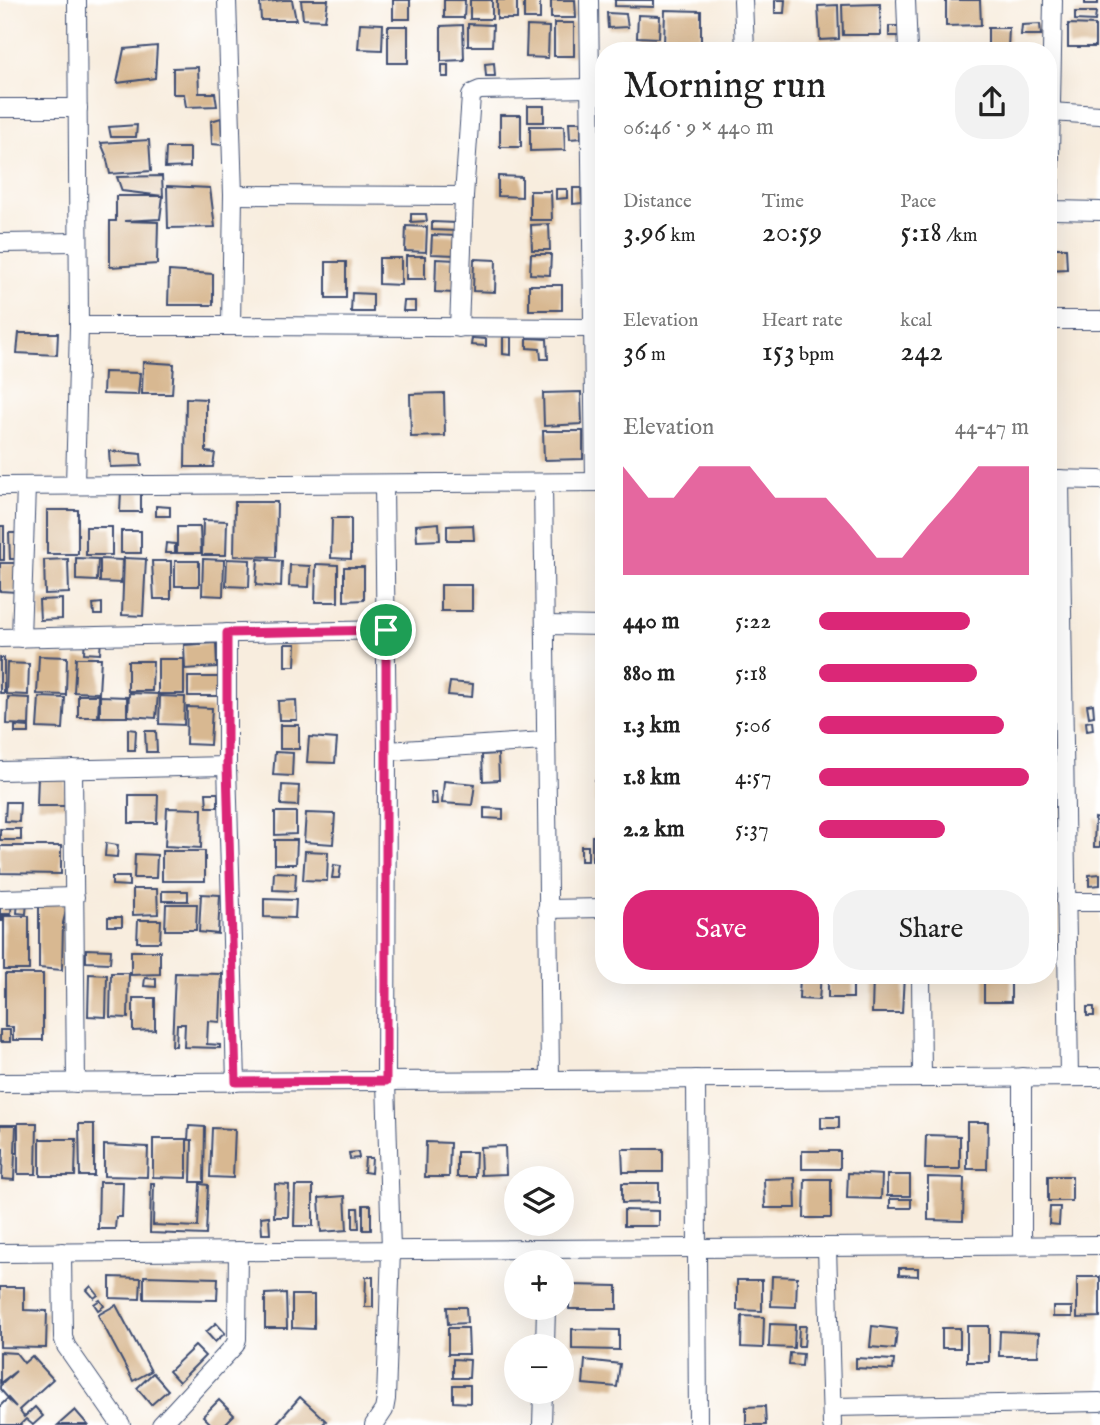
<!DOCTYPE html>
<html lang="en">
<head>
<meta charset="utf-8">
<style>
  body { margin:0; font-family:"IM FELL English",serif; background:#f2f2f2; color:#222; height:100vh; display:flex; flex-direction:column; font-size:26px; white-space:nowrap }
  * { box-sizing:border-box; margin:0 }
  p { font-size:23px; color:#767676 }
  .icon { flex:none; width:38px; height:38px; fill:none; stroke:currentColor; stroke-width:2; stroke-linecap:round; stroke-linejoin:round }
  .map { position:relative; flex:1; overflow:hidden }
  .sheet { position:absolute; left:595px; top:42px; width:462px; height:942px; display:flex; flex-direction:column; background:#fff; border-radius:28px; box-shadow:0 7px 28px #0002 }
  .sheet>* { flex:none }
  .controls { position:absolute; left:504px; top:1166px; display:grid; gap:14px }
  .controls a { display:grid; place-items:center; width:70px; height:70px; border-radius:50%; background:#fff; box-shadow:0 7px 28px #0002; font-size:35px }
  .pin { position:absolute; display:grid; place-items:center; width:60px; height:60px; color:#fff; margin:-30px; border:4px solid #fff; border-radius:50%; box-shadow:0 2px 7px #0007 }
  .round { display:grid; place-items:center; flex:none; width:74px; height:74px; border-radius:28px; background:#f2f2f2 }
  .head { display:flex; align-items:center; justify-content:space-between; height:119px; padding:0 28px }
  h1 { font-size:38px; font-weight:600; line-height:52px }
  .stats { display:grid; grid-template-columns:repeat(3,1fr); gap:10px; height:119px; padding:7px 28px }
  .stats div { display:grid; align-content:center }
  .stats b { font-size:30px; font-weight:600 }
  .stats small { font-size:19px; font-weight:400 }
  .stats p { font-size:19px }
  .chart { height:196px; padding:14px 28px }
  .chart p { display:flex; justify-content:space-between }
  .chart svg { width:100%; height:126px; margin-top:7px; fill:#db2777; opacity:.7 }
  .cta { display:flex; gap:14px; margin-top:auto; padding:14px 28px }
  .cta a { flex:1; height:80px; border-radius:28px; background:#db2777; color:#fff; font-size:28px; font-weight:600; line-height:80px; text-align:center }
  .cta a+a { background:#f2f2f2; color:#222 }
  ul { padding:0 28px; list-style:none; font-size:23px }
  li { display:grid; grid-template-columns:112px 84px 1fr; align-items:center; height:52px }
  li i { height:18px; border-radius:9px; background:#db2777 }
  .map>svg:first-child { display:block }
</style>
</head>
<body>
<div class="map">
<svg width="1100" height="1425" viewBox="0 0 1100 1425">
  <rect width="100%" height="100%" fill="#fff"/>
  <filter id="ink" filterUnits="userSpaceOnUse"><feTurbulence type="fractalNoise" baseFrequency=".0143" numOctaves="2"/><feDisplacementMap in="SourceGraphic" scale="14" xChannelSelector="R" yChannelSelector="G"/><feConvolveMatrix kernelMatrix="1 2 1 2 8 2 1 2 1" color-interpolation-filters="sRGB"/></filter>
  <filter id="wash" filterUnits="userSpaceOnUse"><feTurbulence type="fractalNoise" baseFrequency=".00686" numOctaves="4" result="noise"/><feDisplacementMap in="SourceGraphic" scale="28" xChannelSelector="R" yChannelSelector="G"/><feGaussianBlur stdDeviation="1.57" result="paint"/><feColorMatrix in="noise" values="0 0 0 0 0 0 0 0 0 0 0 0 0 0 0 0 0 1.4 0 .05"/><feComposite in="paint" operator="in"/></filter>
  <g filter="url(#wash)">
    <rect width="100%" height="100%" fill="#f8edde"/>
    <g id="blocks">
      <!-- building -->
      <g fill="#d8b891">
        <polygon points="283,0 292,0 296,20 261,20 260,3"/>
        <polygon points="301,0 328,0 325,20 303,19"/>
        <rect x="393" y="0" width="17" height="19"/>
        <polygon points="444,0 465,0 464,18 444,18"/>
        <rect x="470" y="0" width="22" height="19"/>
        <rect x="497" y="0" width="20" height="19"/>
        <rect x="524" y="0" width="16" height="19"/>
        <polygon points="551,0 575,0 576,18 551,18"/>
        <polygon points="615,0 654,0 654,7 615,6"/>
        <polygon points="775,0 785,0 784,13 775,13"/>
        <polygon points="946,0 980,0 981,25 946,26"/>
        <rect x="1085" y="0" width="13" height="4"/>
        <polygon points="880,4 881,35 843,35 842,5"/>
        <polygon points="838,5 839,39 820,40 818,6"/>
        <polygon points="665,10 701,11 701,45 664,45"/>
        <polygon points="1075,12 1096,12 1095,21 1075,20"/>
        <polygon points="607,13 626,14 628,27 608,28"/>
        <polygon points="638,15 660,16 659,38 637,37"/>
        <polygon points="360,23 383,24 382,50 358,49"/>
        <rect x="554" y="23" width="20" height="33"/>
        <polygon points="468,24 493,25 492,46 468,46"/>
        <polygon points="1040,24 1041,35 1021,35 1022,25"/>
        <polygon points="1068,24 1095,25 1095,47 1068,47"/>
        <polygon points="463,25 464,60 441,61 441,26"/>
        <rect x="388" y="26" width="20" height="37"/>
        <polygon points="527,26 549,27 548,58 526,57"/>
        <rect x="889" y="26" width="11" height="10"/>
        <polygon points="988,28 1009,28 1008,49 988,49"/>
        <polygon points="157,46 155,78 117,83 124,49"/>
        <polygon points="494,63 495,76 486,76 485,64"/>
        <rect x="442" y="65" width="6" height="12"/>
        <polygon points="198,67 199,93 215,93 217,106 186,107 184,94 173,94 173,68"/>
        <rect x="528" y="106" width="16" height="16"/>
        <rect x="500" y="115" width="21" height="32"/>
        <polygon points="221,118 222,145 212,144 211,121"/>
        <polygon points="569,122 581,122 581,138 570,139"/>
        <polygon points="137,125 136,137 111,137 109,127"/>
        <polygon points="530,126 564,126 565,150 530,151"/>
        <polygon points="149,140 151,171 110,174 106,155 101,143"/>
        <polygon points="166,148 190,148 190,167 165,168"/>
        <polygon points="162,176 163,196 122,191 117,177"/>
        <polygon points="498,176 522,177 522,197 498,196"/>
        <polygon points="167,186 210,188 215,227 168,228"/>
        <polygon points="573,188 581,188 582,203 573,204"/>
        <polygon points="556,189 567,189 567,198 556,199"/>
        <polygon points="530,191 551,191 552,220 530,220"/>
        <polygon points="116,196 163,196 160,219 124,221 158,222 157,264 110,267 110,221 116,221"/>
        <polygon points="411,214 426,214 427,221 411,222"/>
        <polygon points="432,222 457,223 457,231 432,230"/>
        <polygon points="549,224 550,250 532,250 531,225"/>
        <polygon points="406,226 427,227 426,252 405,251"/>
        <polygon points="432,235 457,236 456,255 431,254"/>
        <polygon points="1048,248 1066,248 1067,269 1048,270"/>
        <polygon points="531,254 551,254 550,275 530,274"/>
        <rect x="406" y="256" width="19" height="23"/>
        <polygon points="379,258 401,258 401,285 379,284"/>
        <polygon points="436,259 456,260 454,293 435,292"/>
        <polygon points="474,259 496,260 495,292 473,291"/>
        <rect x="326" y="262" width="20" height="36"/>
        <polygon points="169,271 213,274 213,305 168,305"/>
        <rect x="1048" y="278" width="4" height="21"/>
        <rect x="529" y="285" width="33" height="25"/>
        <polygon points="352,293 373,294 373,312 351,312"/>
        <polygon points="404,301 415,301 415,311 403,311"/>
        <polygon points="19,333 58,333 57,355 17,353"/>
        <polygon points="503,337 511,337 511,355 503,354"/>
        <polygon points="472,338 486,339 486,346 471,345"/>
        <polygon points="527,338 547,339 548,359 541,359 540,349 527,348"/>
        <polygon points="143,362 174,364 172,394 142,394"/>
        <polygon points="104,372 140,373 138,395 103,394"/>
        <polygon points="581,392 582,424 544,426 543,393"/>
        <polygon points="444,393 445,436 411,437 410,394"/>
        <polygon points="186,398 206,399 206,452 215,453 213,467 185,467"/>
        <polygon points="543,431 583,431 583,459 544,460"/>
        <polygon points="109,451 141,454 142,466 110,467"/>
        <polygon points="121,491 141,492 141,512 120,512"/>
        <polygon points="235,502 277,502 276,557 234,556"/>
        <polygon points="156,506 170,507 170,516 156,516"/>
        <rect x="47" y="510" width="31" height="44"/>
        <polygon points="332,518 351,518 351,559 331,558"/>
        <polygon points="203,520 227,521 226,555 202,555"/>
        <polygon points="439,523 440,540 417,541 416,525"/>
        <polygon points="473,525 474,540 447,540 447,526"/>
        <rect x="0" y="526" width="4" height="34"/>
        <rect x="86" y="527" width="26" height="28"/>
        <polygon points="177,527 200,527 201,553 177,553"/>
        <rect x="121" y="531" width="20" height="22"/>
        <polygon points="9,533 22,533 22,559 10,559"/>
        <polygon points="166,543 175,544 175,553 165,553"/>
        <polygon points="76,558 98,559 97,581 76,580"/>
        <polygon points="124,558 146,559 143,616 122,615"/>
        <polygon points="68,559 69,593 45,594 44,560"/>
        <polygon points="100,559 122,560 121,583 100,582"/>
        <polygon points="203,559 224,560 223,596 202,595"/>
        <polygon points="227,559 250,560 249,587 226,586"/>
        <polygon points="258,559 282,561 281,587 256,585"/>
        <polygon points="152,561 171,561 171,599 154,599"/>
        <rect x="175" y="561" width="24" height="25"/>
        <polygon points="0,563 18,563 17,592 0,591"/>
        <polygon points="316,564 338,565 338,602 315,602"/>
        <polygon points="290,565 310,566 309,587 289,586"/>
        <polygon points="344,567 364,567 364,600 344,601"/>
        <rect x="441" y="585" width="31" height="26"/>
        <polygon points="62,599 62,619 40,620 39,600"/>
        <polygon points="102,603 102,615 94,615 93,604"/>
        <polygon points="85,637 101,638 100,654 84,653"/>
        <polygon points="216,643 217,667 185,669 184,645"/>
        <polygon points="285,644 296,644 295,666 285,666"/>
        <polygon points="39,656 67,657 66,695 37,694"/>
        <rect x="0" y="658" width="4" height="35"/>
        <polygon points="76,658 101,658 99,693 74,692"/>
        <rect x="158" y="659" width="26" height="35"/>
        <polygon points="128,661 153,661 152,691 128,691"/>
        <polygon points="7,663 29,664 28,695 6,694"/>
        <rect x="188" y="677" width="30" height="19"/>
        <polygon points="450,682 473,684 472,697 448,695"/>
        <polygon points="129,693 158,694 156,718 128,716"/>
        <polygon points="78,695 99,695 98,717 78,717"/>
        <polygon points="100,696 127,697 127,717 100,717"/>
        <polygon points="160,696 185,697 184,725 159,724"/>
        <polygon points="8,697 30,698 29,725 7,724"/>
        <polygon points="39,697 65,698 63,729 37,728"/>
        <polygon points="296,700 297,720 279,720 278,701"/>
        <polygon points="1093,704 1094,716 1089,717 1087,705"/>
        <polygon points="187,707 212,708 210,745 186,744"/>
        <polygon points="1092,721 1093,730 1087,731 1086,722"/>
        <rect x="280" y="725" width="19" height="24"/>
        <polygon points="15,726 29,727 29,733 15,733"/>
        <polygon points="128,729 136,730 135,750 128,750"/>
        <polygon points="145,731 156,731 157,752 146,752"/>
        <polygon points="309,737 337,739 335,763 307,762"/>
        <polygon points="275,752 293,753 292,776 273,775"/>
        <polygon points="498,754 499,780 483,781 482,755"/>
        <polygon points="38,775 66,776 65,806 37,806"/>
        <polygon points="444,781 475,784 472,805 442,803"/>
        <polygon points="595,781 604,782 604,804 595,803"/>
        <polygon points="282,785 299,786 298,806 281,805"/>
        <polygon points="431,792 436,792 437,804 432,804"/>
        <polygon points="206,793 218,793 218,807 207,807"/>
        <polygon points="129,795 158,795 157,823 129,823"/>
        <polygon points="6,802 20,802 19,822 5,821"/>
        <polygon points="167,808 202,809 201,848 165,846"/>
        <polygon points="484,808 503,809 503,819 484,818"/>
        <polygon points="275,812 296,812 296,834 275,835"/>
        <polygon points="306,813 335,814 333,844 304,842"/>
        <polygon points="1095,818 1100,819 1100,847 1094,847"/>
        <rect x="0" y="829" width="21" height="11"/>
        <rect x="592" y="836" width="12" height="25"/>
        <polygon points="275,840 297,840 296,864 275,864"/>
        <polygon points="106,843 118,845 117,857 105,856"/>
        <polygon points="0,846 61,846 61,874 0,873"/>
        <rect x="581" y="846" width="7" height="15"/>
        <rect x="162" y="851" width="43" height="30"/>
        <polygon points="305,851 328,852 327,881 303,880"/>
        <polygon points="135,854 157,855 156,878 134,878"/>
        <polygon points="334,865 341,866 339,878 332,878"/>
        <polygon points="274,872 296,873 295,891 273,890"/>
        <polygon points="1100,874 1100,885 1089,886 1089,875"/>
        <polygon points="112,877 129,877 129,886 112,885"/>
        <polygon points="133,889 157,889 158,914 133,915"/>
        <rect x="162" y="891" width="26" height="10"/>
        <polygon points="201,894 220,895 218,934 199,932"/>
        <polygon points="264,899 296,900 295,918 264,917"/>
        <polygon points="12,900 11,914 2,914 2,921 0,921 0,907"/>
        <polygon points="18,901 27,901 26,914 17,913"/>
        <polygon points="39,902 68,903 63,923 62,970 39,968"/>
        <polygon points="166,904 197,904 196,930 165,930"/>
        <rect x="4" y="916" width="25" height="54"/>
        <rect x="108" y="917" width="14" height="9"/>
        <polygon points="138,920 161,920 160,942 137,942"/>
        <polygon points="86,949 111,950 110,963 86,962"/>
        <polygon points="131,951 160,951 160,974 131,975"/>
        <polygon points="111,973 129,973 128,1018 110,1017"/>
        <polygon points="175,973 222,974 220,1022 208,1021 207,1044 220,1045 220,1048 184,1047 185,1024 177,1024 176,1046 172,1046"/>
        <polygon points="5,974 43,974 43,1040 13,1040 13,1027 5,1027"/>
        <polygon points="89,974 107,975 106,1017 88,1016"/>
        <polygon points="800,975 821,975 819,1000 799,999"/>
        <rect x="828" y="975" width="25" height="23"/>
        <polygon points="873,975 904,975 902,1013 872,1013"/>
        <rect x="984" y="976" width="27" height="26"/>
        <polygon points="145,978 156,979 156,987 144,986"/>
        <polygon points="133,998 155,998 155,1030 133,1031"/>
        <rect x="1087" y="1007" width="7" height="9"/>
        <rect x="0" y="1030" width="10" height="12"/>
        <rect x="821" y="1117" width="18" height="11"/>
        <polygon points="967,1122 988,1122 987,1169 967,1169"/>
        <polygon points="18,1123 37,1123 36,1174 18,1174"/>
        <polygon points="79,1124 94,1124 94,1176 80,1176"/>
        <polygon points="0,1125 16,1125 14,1180 2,1179 3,1149 0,1149"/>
        <polygon points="189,1126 205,1127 204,1182 191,1182 192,1140 188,1140"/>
        <polygon points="212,1128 235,1129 233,1178 210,1177"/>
        <polygon points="926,1135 960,1136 960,1169 925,1169"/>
        <polygon points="40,1139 76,1139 75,1176 40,1176"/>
        <polygon points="153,1139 187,1139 187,1178 153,1177"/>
        <polygon points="426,1142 450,1143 449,1177 425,1177"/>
        <polygon points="104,1145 148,1147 147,1177 104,1176"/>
        <polygon points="505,1146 506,1174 481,1175 480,1147"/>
        <polygon points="622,1149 663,1149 663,1172 623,1172"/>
        <rect x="802" y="1151" width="38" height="18"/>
        <polygon points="358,1152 359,1158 350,1159 349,1153"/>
        <polygon points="457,1152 476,1152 475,1177 457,1177"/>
        <polygon points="365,1158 372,1158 371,1173 364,1172"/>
        <polygon points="848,1173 882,1175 881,1199 847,1198"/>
        <rect x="887" y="1175" width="23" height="21"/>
        <rect x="1048" y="1176" width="24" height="25"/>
        <polygon points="928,1177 964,1178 963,1221 928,1220"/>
        <polygon points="795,1178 796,1208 765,1208 764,1179"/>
        <polygon points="805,1179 831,1179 831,1218 804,1218"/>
        <polygon points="99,1182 123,1182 122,1217 116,1217 115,1229 98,1229"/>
        <polygon points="511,1182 516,1182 516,1203 512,1203"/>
        <polygon points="151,1183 154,1183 153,1225 198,1227 200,1184 208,1185 206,1235 150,1233"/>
        <polygon points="622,1183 659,1183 659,1202 622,1203"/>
        <polygon points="275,1184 289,1185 288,1217 274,1217"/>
        <polygon points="295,1186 313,1186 313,1226 294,1226"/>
        <polygon points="345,1196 347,1230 321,1232 319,1198"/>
        <rect x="890" y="1199" width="21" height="9"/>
        <rect x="363" y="1205" width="8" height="25"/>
        <polygon points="1050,1207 1060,1207 1059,1225 1049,1224"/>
        <polygon points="353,1208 358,1208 359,1228 353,1228"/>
        <polygon points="624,1210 659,1211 659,1226 624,1226"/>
        <polygon points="269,1216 270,1234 262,1234 261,1217"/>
        <polygon points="899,1268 918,1268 918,1276 899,1275"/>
        <polygon points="144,1276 218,1278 217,1300 144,1299"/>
        <polygon points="772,1276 797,1277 796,1307 771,1306"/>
        <polygon points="110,1277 141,1278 140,1299 110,1298"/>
        <polygon points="366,1277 373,1277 373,1307 365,1307"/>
        <polygon points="1077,1277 1100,1277 1100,1317 1077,1318"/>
        <polygon points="737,1280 762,1280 762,1311 737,1310"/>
        <polygon points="569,1285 617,1286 617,1309 569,1309"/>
        <polygon points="91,1286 98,1295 94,1298 87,1290"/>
        <polygon points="0,1287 24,1287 24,1310 47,1311 46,1348 0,1347"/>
        <polygon points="286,1293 287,1328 265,1328 265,1294"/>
        <polygon points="292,1295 314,1295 314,1329 292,1328"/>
        <polygon points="100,1300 104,1306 98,1310 94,1304"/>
        <polygon points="116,1305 151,1371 133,1381 98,1315"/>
        <polygon points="447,1307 466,1307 467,1323 448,1324"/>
        <rect x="1053" y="1307" width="19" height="10"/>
        <polygon points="742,1316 764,1317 763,1348 741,1347"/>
        <polygon points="216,1323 225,1333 215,1342 206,1332"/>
        <polygon points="770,1324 795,1325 794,1348 769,1347"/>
        <polygon points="799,1326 806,1326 804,1346 798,1346"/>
        <polygon points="872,1326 897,1329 895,1349 870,1347"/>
        <rect x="967" y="1326" width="22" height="36"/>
        <polygon points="448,1328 468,1328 469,1354 448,1354"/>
        <rect x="942" y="1328" width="18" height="20"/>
        <polygon points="572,1329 619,1330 619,1350 572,1349"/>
        <polygon points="1000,1331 1039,1333 1038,1356 999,1356"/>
        <polygon points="195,1346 205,1356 179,1382 169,1371"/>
        <polygon points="0,1352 16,1353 24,1363 32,1356 53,1379 19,1410 24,1417 35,1407 43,1416 33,1425 26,1419 20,1425 0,1425 0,1406 7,1399 16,1407 0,1389 0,1386 16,1371 0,1383"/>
        <polygon points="790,1353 803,1354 802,1366 789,1365"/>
        <polygon points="856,1358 894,1360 893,1370 856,1368"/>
        <polygon points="453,1359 470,1360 469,1378 453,1378"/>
        <polygon points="585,1360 620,1364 617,1387 583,1384"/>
        <polygon points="153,1373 168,1390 151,1405 137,1388"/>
        <polygon points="453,1385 470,1385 470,1403 453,1402"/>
        <polygon points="300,1397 326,1421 322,1425 278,1425 276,1424"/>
        <polygon points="219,1400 234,1415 224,1425 212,1425 203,1416"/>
        <polygon points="765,1406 766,1425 746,1425 746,1407"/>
        <polygon points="75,1410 88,1425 58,1425"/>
      </g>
    </g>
  </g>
  <g filter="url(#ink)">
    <use href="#blocks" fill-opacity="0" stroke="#3c4c71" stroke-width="2"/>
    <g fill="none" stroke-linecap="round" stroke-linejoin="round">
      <defs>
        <g id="minor">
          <polyline points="227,0 233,195 231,326"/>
          <polyline points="589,0 595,482"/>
          <polyline points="743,0 745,51"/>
          <polyline points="906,0 908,51"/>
          <polyline points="1053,0 1049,206 1054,210 1100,211"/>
          <polyline points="0,108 78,108"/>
          <polyline points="1050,112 1100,115"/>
          <polyline points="233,195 464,196"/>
          <polyline points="0,243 77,242"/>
          <polyline points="1048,320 1100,320"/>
          <polyline points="79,326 231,326 593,328"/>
          <polyline points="459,328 464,196 471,96 473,93 480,90 590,88"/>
          <polyline points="1048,479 1100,480"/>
          <polyline points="1060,479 1069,1077"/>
          <path d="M543,483C547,682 547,881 550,1080"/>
          <polyline points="75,485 79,326 77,0"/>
          <polyline points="0,486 604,482"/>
          <polyline points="546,625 604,626"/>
          <polyline points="227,633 227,766 236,1082"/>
          <polyline points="0,638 386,630"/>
          <polyline points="21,638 26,486"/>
          <polyline points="387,751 545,741"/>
          <polyline points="73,769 76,1083"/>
          <polyline points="0,771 227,766"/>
          <polyline points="0,899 75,897"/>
          <polyline points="1066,902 1100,902"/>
          <polyline points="547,909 604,908"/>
          <polyline points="921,975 922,1078"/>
          <polyline points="1022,1077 1022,1245"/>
          <polyline points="696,1079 698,1425"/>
          <polyline points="0,1083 1100,1077"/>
          <polyline points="827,1247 832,1425"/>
          <polyline points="62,1252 63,1337 66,1346 121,1425"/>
          <polyline points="0,1253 1100,1245"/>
          <polyline points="545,1346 546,1307"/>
          <polyline points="832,1407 1100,1402"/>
          <polyline points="161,1425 235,1345 237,1339 238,1251"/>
          <polyline points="374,1425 384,1410 386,1399 391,1250 386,1081 387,751 384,484"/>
          <polyline points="542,1425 543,1391"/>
        </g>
      </defs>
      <!-- minor casing -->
      <use href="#minor" stroke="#3c4c71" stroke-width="20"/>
      <!-- minor -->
      <use href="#minor" stroke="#fff" stroke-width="18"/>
    </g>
  </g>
  <g fill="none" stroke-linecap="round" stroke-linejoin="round" filter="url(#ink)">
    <defs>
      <polygon id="route" points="386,630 386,1081 236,1082 227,766 227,633"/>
    </defs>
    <!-- route casing -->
    <use href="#route" stroke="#fff" stroke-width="14"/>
    <!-- route -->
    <use href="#route" stroke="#db2777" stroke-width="9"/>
  </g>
</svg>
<div class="controls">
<a><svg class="icon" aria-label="layers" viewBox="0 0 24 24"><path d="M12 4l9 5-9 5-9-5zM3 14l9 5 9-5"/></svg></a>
<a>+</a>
<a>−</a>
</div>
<div class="pin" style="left:386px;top:630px;background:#1e9e55"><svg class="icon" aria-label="arrive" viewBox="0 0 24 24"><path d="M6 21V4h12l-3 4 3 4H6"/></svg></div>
<section class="sheet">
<div class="head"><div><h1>Morning run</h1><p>06:46 · 9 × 440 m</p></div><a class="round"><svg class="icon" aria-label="share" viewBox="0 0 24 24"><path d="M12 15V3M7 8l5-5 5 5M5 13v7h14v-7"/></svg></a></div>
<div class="stats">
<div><p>Distance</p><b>3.96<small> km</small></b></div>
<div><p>Time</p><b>20:59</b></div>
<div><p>Pace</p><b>5:18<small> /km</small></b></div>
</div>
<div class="stats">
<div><p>Elevation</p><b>36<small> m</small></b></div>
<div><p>Heart rate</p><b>153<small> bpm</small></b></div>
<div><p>kcal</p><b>242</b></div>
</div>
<div class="chart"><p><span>Elevation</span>44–47 m</p>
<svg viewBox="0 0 160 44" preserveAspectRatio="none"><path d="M0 44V6L10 17L20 17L30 6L40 6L50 6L60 17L70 17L80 17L90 27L100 38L110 38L120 27L130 17L140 6L150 6L160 6V44z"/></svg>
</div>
<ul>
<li><b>440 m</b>5:22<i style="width:72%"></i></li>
<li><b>880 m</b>5:18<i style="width:75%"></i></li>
<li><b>1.3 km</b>5:06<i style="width:88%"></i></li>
<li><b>1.8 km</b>4:57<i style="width:100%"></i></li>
<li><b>2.2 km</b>5:37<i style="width:60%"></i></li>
</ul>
<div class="cta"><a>Save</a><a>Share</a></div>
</section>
</div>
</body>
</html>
